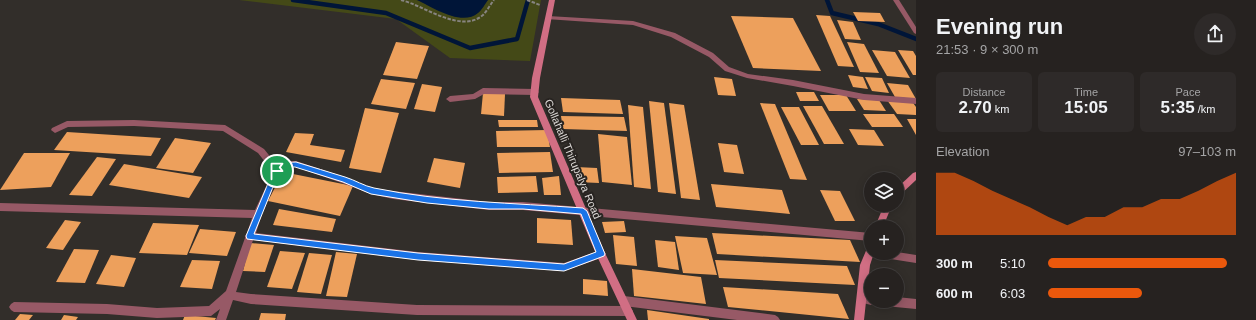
<!DOCTYPE html>
<html lang="en">
<head>
<meta charset="utf-8">
<style>
  body { margin:0; font-family:Helvetica,sans-serif; background:#2e2a29; color:#f1f3f6; height:100vh; display:flex; flex-direction:column; font-size:15px; white-space:nowrap }
  * { box-sizing:border-box; margin:0 }
  p { font-size:13px; color:#a4a4a5 }
  .icon { flex:none; width:22px; height:22px; fill:none; stroke:currentColor; stroke-width:2; stroke-linecap:round; stroke-linejoin:round }
  .map { position:relative; flex:1; overflow:hidden }
  .drawer { display:flex; flex-direction:column; background:#262220; width:340px }
  .drawer>* { flex:none }
  .fabs { position:absolute; left:864px; top:172px; display:grid; gap:8px }
  .fabs a { display:grid; place-items:center; width:40px; height:40px; border-radius:50%; background:#262220; box-shadow:0 2px 10px #0003,0 0 0 1px #423f3e; font-size:20px }
  .pin { position:absolute; display:grid; place-items:center; width:34px; height:34px; color:#fff; margin:-17px; border:2px solid #fff; border-radius:50%; box-shadow:0 1px 4px #0007 }
  .round { display:grid; place-items:center; flex:none; width:42px; height:42px; border-radius:21px; background:#2e2a29 }
  .overview { display:flex; align-items:center; justify-content:space-between; height:68px; padding:0 20px }
  h1 { font-size:22px; font-weight:700; line-height:30px }
  .figures { display:grid; grid-template-columns:repeat(3,1fr); gap:6px; height:68px; padding:4px 20px }
  .figures div { display:grid; align-content:center; border-radius:6px; background:#2e2a29; text-align:center }
  .figures b { font-size:17px; font-weight:700 }
  .figures small { font-size:11px; font-weight:400 }
  .figures p { font-size:11px }
  .chart { height:112px; padding:8px 20px }
  .chart p { display:flex; justify-content:space-between }
  .chart svg { width:100%; height:72px; margin-top:4px; fill:#ea580c; opacity:.7 }
  ul { padding:0 20px; list-style:none; font-size:13px }
  li { display:grid; grid-template-columns:64px 48px 1fr; align-items:center; height:30px }
  li i { height:10px; border-radius:5px; background:#ea580c }
  main { display:flex; flex:1; min-height:0 }
  .map>svg:first-child { display:block }
</style>
</head>
<body>
<main>
<div class="map">
<svg width="916" height="320" viewBox="0 0 916 320">
  <rect width="100%" height="100%" fill="#322e2a"/>
  <!-- green -->
  <polygon fill="#444917" points="239,0 417,0 453,16 462,17 472,16 479,12 488,0 541,0 530,61 450,58 396,19"/>
  <!-- water -->
  <path fill="#001538" d="M417,0H488C485,4 482,10 478,13C462,27 432,7 417,0Z"/>
  <g fill="none" stroke-linecap="round" stroke-linejoin="round">
    <!-- stream -->
    <g stroke="#001538" stroke-width="4.5">
      <polyline points="293,0 386,13 470,48 517,39 528,0"/>
      <polyline points="827,0 832,13 878,24 916,39"/>
    </g>
  </g>
  <!-- building -->
  <g fill="#eda05c">
    <polygon points="853,12 880,13 885,22 858,21"/>
    <polygon points="816,15 830,16 854,67 838,66"/>
    <polygon points="731,16 793,18 821,71 753,68"/>
    <polygon points="837,20 853,22 861,40 845,39"/>
    <polygon points="396,42 429,46 417,79 383,75"/>
    <polygon points="847,42 864,44 879,73 860,72"/>
    <polygon points="872,50 895,52 910,78 887,76"/>
    <polygon points="898,50 913,51 916,56 916,75 913,75"/>
    <polygon points="848,75 863,77 868,89 853,87"/>
    <polygon points="714,77 732,79 736,96 718,95"/>
    <polygon points="865,77 882,78 889,93 872,91"/>
    <polygon points="381,79 415,83 406,109 371,104"/>
    <polygon points="887,83 908,85 916,99 895,97"/>
    <polygon points="422,84 442,87 435,112 414,109"/>
    <polygon points="796,92 814,92 819,101 800,101"/>
    <polygon points="483,93 505,94 504,116 481,114"/>
    <polygon points="820,95 846,95 856,111 829,111"/>
    <polygon points="561,98 620,100 623,114 563,112"/>
    <polygon points="857,99 879,100 886,111 864,110"/>
    <polygon points="887,100 911,100 916,107 916,115 897,114"/>
    <polygon points="649,101 664,103 676,194 658,192"/>
    <polygon points="669,103 684,105 700,200 681,198"/>
    <polygon points="760,103 775,104 807,180 790,179"/>
    <polygon points="628,105 643,107 651,189 634,187"/>
    <polygon points="803,106 822,106 844,144 824,144"/>
    <polygon points="781,107 799,107 819,145 801,145"/>
    <polygon points="365,108 399,113 381,173 349,168"/>
    <polygon points="863,114 894,114 903,127 872,127"/>
    <polygon points="561,116 624,117 627,131 563,129"/>
    <polygon points="907,119 916,119 916,135"/>
    <polygon points="498,120 537,120 538,127 499,127"/>
    <polygon points="849,129 874,130 884,146 858,145"/>
    <polygon points="547,130 550,147 497,147 496,131"/>
    <polygon points="67,132 161,138 151,156 54,150"/>
    <polygon points="295,133 314,134 310,145 345,150 341,162 286,152"/>
    <polygon points="598,134 627,137 632,185 602,182"/>
    <polygon points="175,138 211,143 193,173 156,168"/>
    <polygon points="718,143 737,145 744,174 724,172"/>
    <polygon points="550,152 553,172 499,173 497,153"/>
    <polygon points="24,153 70,153 51,187 0,190"/>
    <polygon points="97,157 116,159 92,196 69,195"/>
    <polygon points="434,158 465,163 460,188 427,182"/>
    <polygon points="124,164 202,177 189,198 109,185"/>
    <polygon points="576,167 597,168 599,183 577,182"/>
    <polygon points="283,172 353,186 340,216 268,201"/>
    <polygon points="536,176 538,192 498,193 497,177"/>
    <polygon points="559,176 561,195 544,195 542,178"/>
    <polygon points="711,184 782,190 790,214 716,207"/>
    <polygon points="820,190 840,191 855,221 835,221"/>
    <polygon points="279,209 336,219 332,232 273,225"/>
    <polygon points="537,218 571,220 573,245 537,243"/>
    <polygon points="65,220 81,222 63,250 46,248"/>
    <polygon points="624,221 626,232 605,233 602,222"/>
    <polygon points="153,223 199,225 187,255 139,253"/>
    <polygon points="200,229 236,232 227,256 189,253"/>
    <polygon points="712,233 850,240 860,262 717,254"/>
    <polygon points="613,235 634,237 637,266 616,264"/>
    <polygon points="675,236 707,238 717,275 683,273"/>
    <polygon points="655,240 675,242 679,270 658,267"/>
    <polygon points="250,243 274,245 265,272 243,271"/>
    <polygon points="74,249 99,250 85,283 56,282"/>
    <polygon points="280,251 305,253 292,289 267,287"/>
    <polygon points="336,252 357,254 347,297 326,296"/>
    <polygon points="309,253 332,255 321,294 297,292"/>
    <polygon points="111,255 136,258 124,287 96,284"/>
    <polygon points="192,260 220,261 212,289 180,287"/>
    <polygon points="715,260 847,266 855,285 719,278"/>
    <polygon points="632,269 701,277 706,304 634,296"/>
    <polygon points="583,279 607,281 608,296 583,294"/>
    <polygon points="723,287 838,294 849,319 728,307"/>
    <polygon points="647,310 709,319 709,320 648,320"/>
    <polygon points="261,313 286,314 285,320 259,320"/>
    <polygon points="20,314 33,315 29,320 15,320"/>
    <polygon points="64,315 78,317 76,320 61,320"/>
    <polygon points="185,315 216,318 215,320 183,320"/>
  </g>
  <g fill="none" stroke-linecap="round" stroke-linejoin="round">
    <!-- path -->
    <g stroke="#878480" stroke-width="2" stroke-dasharray="3.5 1.5" stroke-linecap="butt">
      <path d="M401,0C425,6 461,34 483,15C487,11 490,5 494,0"/>
      <polyline points="527,0 540,5"/>
    </g>
    <!-- street -->
    <g fill="#975966" fill-rule="evenodd">
      <polygon points="893,0 899,0 916,27 916,34 914,33"/>
      <polygon points="548,16 633,21 675,33 713,53 729,67 748,74 793,80 864,94 916,98 916,104 864,100 793,86 747,78 725,71 709,57 671,37 633,25 546,19 546,17"/>
      <polygon points="483,88 535,89 539,92 535,95 484,94 475,99 450,102 446,99 450,96 473,94"/>
      <polygon points="134,120 225,125 264,149 277,165 279,162 282,161 296,161 347,178 372,188 393,191 489,202 523,202 871,233 871,241 523,210 489,210 393,199 371,194 342,183 296,167 284,167 280,173 262,214 256,233 418,252 564,263 601,250 604,251 606,254 604,257 564,271 418,260 253,240 236,292 251,294 417,305 628,306 631,308 633,311 631,314 628,316 417,315 251,304 233,300 226,320 216,320 220,309 211,316 157,318 107,314 14,312 11,310 9,307 11,304 14,302 107,304 157,308 209,306 226,291 245,238 245,236 247,233 252,218 0,211 0,203 255,210 273,172 258,153 223,131 134,126 68,127 55,133 51,130 52,128 67,121"/>
      <polygon points="897,252 916,255 916,263 878,257 875,256 873,253 897,253"/>
      <polygon points="862,294 871,295 871,301 875,301 874,303 871,305 859,302 857,299 859,296"/>
      <polygon points="624,296 775,315 778,317 780,320 737,320 624,306 621,304 619,301 621,298"/>
      <polygon points="897,297 916,299 916,309 885,306 882,304 880,301 897,301"/>
    </g>
    <!-- secondary -->
    <g fill="#d16e84" fill-rule="evenodd">
      <polygon points="549,0 555,0 540,78 538,97 605,253 637,320 627,320 596,254 530,97 532,78"/>
      <polygon points="916,172 916,180 900,195 897,197 897,188 913,173"/>
      <polygon points="884,205 892,205 883,227 875,227"/>
      <polygon points="871,245 871,253 874,253 870,265 864,320 854,320 860,265 868,246"/>
    </g>
  </g>
  <!-- route -->
  <path fill="#1a73e8" stroke="#fff" fill-rule="evenodd" d="M296,162C312,167 329,172 345,177C355,180 364,186 374,188C443,202 513,203 583,208L587,211L605,254L604,256L564,271L418,260L247,239L246,236L274,169L280,163ZM284,167H295L343,182L371,194L427,203L489,209H523L581,214L596,252L564,264L418,253L254,234L279,172Z"/>
  <g text-anchor="middle" stroke-width="4" stroke-linejoin="round" paint-order="stroke">
    <!-- street labels -->
    <g font-size="11" fill="#dddad7" stroke="#282421">
      <text transform="translate(573 159) rotate(67)" y="4">Gollahalli Thirupalya Road</text>
    </g>
  </g>
</svg>
<div class="fabs">
<a><svg class="icon" aria-label="layers" viewBox="0 0 24 24"><path d="M12 4l9 5-9 5-9-5zM3 14l9 5 9-5"/></svg></a>
<a>+</a>
<a>−</a>
</div>
<div class="pin" style="left:277px;top:171px;background:#1e9e55"><svg class="icon" aria-label="arrive" viewBox="0 0 24 24"><path d="M6 21V4h12l-3 4 3 4H6"/></svg></div>
</div>
<section class="drawer">
<div class="overview"><div><h1>Evening run</h1><p>21:53 · 9 × 300 m</p></div><a class="round"><svg class="icon" aria-label="share" viewBox="0 0 24 24"><path d="M12 15V3M7 8l5-5 5 5M5 13v7h14v-7"/></svg></a></div>
<div class="figures">
<div><p>Distance</p><b>2.70<small> km</small></b></div>
<div><p>Time</p><b>15:05</b></div>
<div><p>Pace</p><b>5:35<small> /km</small></b></div>
</div>
<div class="chart"><p><span>Elevation</span>97–103 m</p>
<svg viewBox="0 0 160 44" preserveAspectRatio="none"><path d="M0 44V6L10 6L20 11L30 17L40 22L50 27L60 33L70 38L80 33L90 33L100 27L110 27L120 22L130 22L140 17L150 11L160 6V44z"/></svg>
</div>
<ul>
<li><b>300 m</b>5:10<i style="width:95%"></i></li>
<li><b>600 m</b>6:03<i style="width:50%"></i></li>
</ul>
</section>
</main>
</body>
</html>
